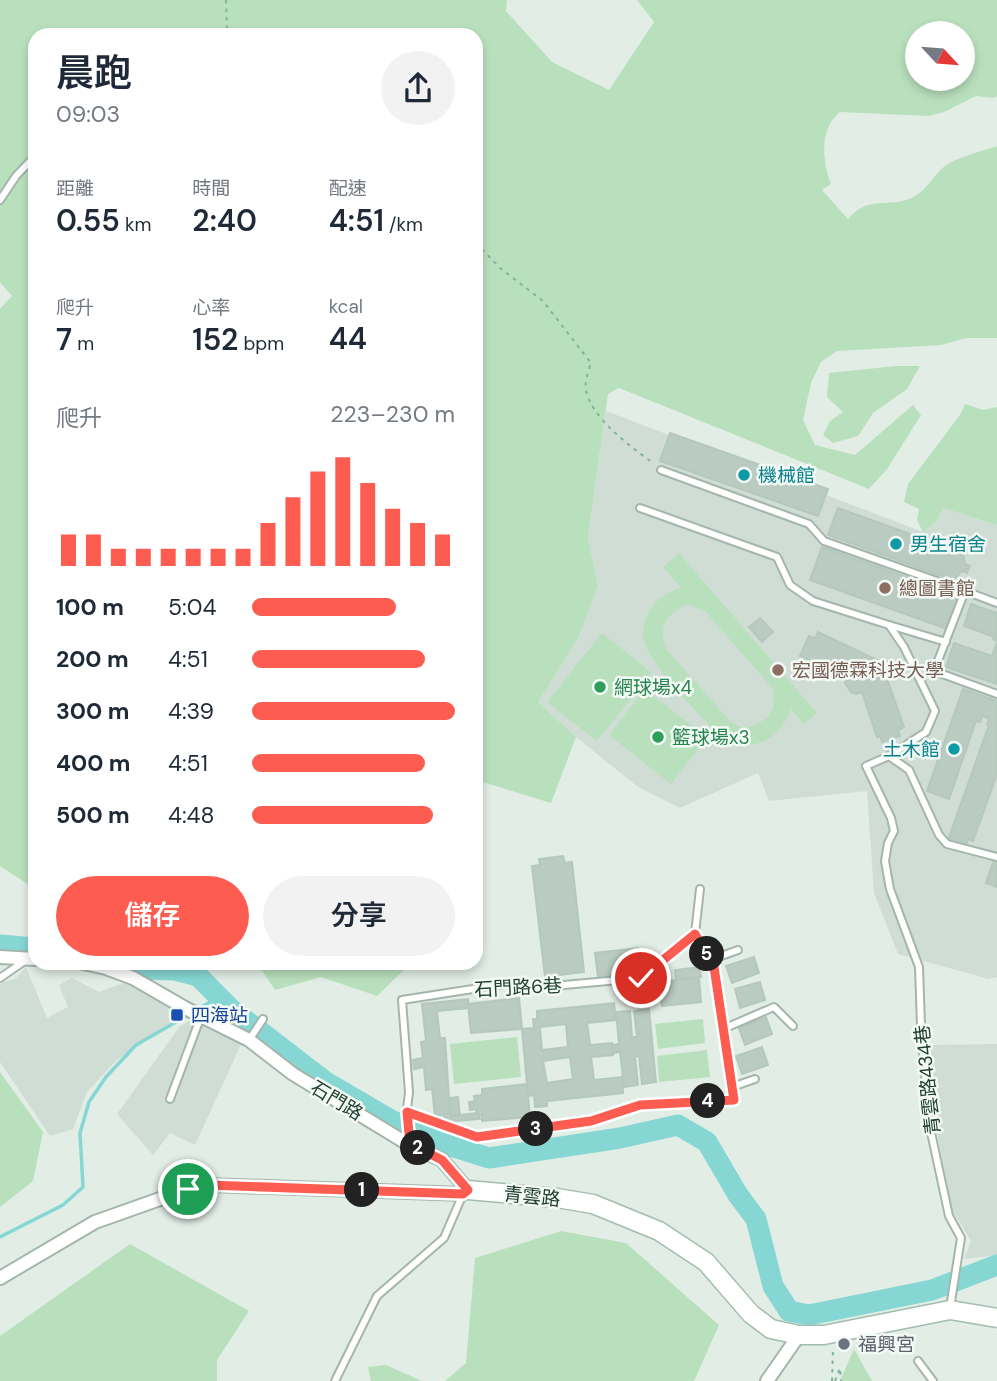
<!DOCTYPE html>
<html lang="zh-TW">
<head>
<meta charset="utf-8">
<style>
  body { margin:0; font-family:"DM Sans","Noto Sans TC",sans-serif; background:#f2f2f3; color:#1f2937; height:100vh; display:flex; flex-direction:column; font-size:26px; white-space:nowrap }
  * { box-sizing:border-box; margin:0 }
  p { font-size:23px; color:#747a83 }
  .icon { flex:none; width:38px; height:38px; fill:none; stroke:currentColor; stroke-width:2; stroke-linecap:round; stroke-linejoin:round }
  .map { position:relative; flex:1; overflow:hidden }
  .drawer { position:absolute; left:28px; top:28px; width:455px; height:942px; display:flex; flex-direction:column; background:#fff; border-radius:21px; box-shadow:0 4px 10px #0003 }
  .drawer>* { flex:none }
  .needle { width:46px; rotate:116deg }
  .tools { position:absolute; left:905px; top:21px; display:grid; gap:14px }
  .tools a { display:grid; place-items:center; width:70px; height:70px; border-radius:50%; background:#fff; box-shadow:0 4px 10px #0003; font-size:35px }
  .pin { position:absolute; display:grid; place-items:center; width:60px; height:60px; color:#fff; margin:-30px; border:4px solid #fff; border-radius:50%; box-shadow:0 2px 7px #0007 }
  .km { position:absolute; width:35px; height:35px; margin:-18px; border-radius:50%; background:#222; color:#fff; font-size:19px; line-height:35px; text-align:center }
  .round { display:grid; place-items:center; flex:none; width:74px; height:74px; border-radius:37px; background:#f2f2f3 }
  .head { display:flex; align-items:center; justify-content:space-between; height:119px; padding:0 28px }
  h1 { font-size:38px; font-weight:600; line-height:52px }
  .stats { display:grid; grid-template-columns:repeat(3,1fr); gap:10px; height:119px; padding:7px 28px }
  .stats div { display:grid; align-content:center }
  .stats b { font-size:30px; font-weight:600 }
  .stats small { font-size:19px; font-weight:400 }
  .stats p { font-size:19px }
  .chart { height:196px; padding:14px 28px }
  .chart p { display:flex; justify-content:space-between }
  .chart svg { width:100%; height:126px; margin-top:7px; stroke:#fd5c51; stroke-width:6 }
  .cta { display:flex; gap:14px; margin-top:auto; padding:14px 28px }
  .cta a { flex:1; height:80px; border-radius:42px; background:#fd5c51; color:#fff; font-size:28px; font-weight:600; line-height:80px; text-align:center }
  .cta a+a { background:#f2f2f3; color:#1f2937 }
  ul { padding:0 28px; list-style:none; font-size:23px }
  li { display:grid; grid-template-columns:112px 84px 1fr; align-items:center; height:52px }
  li i { height:18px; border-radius:9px; background:#fd5c51 }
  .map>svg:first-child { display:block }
</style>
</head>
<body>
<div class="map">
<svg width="997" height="1381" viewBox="0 0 997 1381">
  <rect width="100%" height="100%" fill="#e2ede6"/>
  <!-- built -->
  <g fill="#d0ddd5">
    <polygon points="606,411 923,532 936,522 943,508 997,525 997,977 989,979 898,954 874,893 867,791 769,801 758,773 680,808 638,787 576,737 538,702 579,637 598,585 588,538"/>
    <polygon points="26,967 47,1018 68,1007 59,985 72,978 99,992 126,982 187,1013 117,1060 87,1092 73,1129 50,1136 0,1062 0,984 16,978"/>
    <polygon points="195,1018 242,1042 195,1145 170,1133 153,1155 117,1114 180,1026"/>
    <polygon points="997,1044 997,1255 964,1259 971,1241 951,1208 930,1094 928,1045"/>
  </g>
  <!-- green -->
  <g fill="#b9e0bd" fill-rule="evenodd">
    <path d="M0,0H507L506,11L552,62L609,90L654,22L637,0H997V96L994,98L976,96L944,112L929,116L840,112C819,129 822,160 831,184L822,190L848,219C869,195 884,208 909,199C927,192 931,177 945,166C957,157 983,151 997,146V338H966L941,345L837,351L821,362L811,383L803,420L815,445L855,455L913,405L921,415L887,469L869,489L619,388L608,394L588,538L598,585L579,637L538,702L576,737L551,803L476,780V35H35V889L0,866V309L12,296L0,282ZM917,33H962V79H917Z"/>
    <polygon points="896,366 920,366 907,389 873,413 858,436 833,443 823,435 830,421 843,412 827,397 829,373"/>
    <polygon points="965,404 983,410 997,407 997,525 943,508 936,522 923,532 917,520 919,509 904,502 908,484 960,415"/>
    <path d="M679,553L817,713L804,724L791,709C778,743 753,753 720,737C701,715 650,667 644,640C641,630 645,618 651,609C658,598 667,592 681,588L663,567ZM688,605L705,611L773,689V708L767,718L751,727H742L732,723L667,650C657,629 666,612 688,605Z"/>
    <polygon points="602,633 652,673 597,741 547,702"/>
    <polygon points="645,689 707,738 671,784 609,735"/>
    <polygon points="257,963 426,963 405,969 377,996 321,977 275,990"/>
    <polygon points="703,1019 705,1043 658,1049 655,1024"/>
    <polygon points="517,1037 521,1077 454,1084 450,1044"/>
    <polygon points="707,1050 710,1077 659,1082 657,1056"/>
    <polygon points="0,1072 43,1132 33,1181 0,1207"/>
    <polygon points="561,1231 626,1243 719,1325 694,1381 445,1381 466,1363 475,1258"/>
    <polygon points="130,1244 249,1311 217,1360 217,1381 0,1381 0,1336"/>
    <polygon points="854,1349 872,1381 840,1381"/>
    <polygon points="386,1365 422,1381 371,1381 368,1367"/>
  </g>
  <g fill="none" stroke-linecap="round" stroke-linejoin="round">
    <!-- stream -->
    <g stroke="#86d7d4" stroke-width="3.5">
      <polyline points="196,1010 219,997"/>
      <polyline points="0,1237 63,1205 83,1187 80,1133 89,1102 106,1077 136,1045 190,1014"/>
    </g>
    <!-- river -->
    <g stroke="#86d7d4" stroke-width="21">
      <polyline points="0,945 35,948"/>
      <polyline points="121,962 143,969 175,970 198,976 231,1009 326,1082 391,1120 438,1142 489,1158 620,1138 678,1125 707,1142 738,1195 756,1219 773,1286 789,1311 809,1315 932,1290 997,1265"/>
    </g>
  </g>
  <!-- building -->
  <g fill="#bacbc1" stroke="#b4c8bc" stroke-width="2" fill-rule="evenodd">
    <polygon points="670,433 828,489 818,516 660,461"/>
    <polygon points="838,508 963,553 965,564 970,566 967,573 962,571 953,580 828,535"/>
    <polygon points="822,547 959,596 947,629 810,580"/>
    <polygon points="971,604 997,613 997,641 993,639 994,637 964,626"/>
    <polygon points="760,618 773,632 762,642 749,627"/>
    <polygon points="818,632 881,662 904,727 898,730 900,736 882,742 880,736 877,737 862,692 856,694 851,692 845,683 846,677 800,656 809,636 815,638"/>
    <polygon points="997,642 997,684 946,667 954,643 992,656"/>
    <polygon points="963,689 997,701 997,774 973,841 968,839 966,846 948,840 989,725 987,724 989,718 982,716 980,722 976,721 949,799 927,791"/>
    <polygon points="563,856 565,863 572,862 584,972 545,977 532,866 540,865 539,859"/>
    <polygon points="994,860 997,861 997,887 986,883"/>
    <polygon points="638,948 640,973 598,977 595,953"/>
    <polygon points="754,957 759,973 732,983 726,966"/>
    <polygon points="699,967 701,977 676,980 675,970"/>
    <polygon points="699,978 701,1002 662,1006 660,982"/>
    <polygon points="760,982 765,1000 740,1008 735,989"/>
    <polygon points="519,998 522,1029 471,1033 468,1004"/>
    <polygon points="468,999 469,1008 437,1011 440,1038 445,1038 450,1114 435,1116 432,1089 426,1090 424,1067 414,1069 413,1060 423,1058 421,1042 426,1041 422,1004"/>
    <path d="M614,1003L616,1020L587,1023L590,1045L612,1043L613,1055L591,1057L594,1080L622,1077L623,1093L547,1101V1106L535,1107L534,1095L528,1096L522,1029L534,1028L533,1019H537V1011ZM566,1024L568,1047L542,1050L540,1027ZM570,1057L573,1079L547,1083L543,1061Z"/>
    <polygon points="649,1009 656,1082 642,1084 639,1056 635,1056 638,1085 624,1087 620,1052 614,1053 613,1045 619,1044 616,1012 630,1011 632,1037 637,1037 634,1011"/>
    <polygon points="766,1017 772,1034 745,1045 739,1028"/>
    <polygon points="762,1047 768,1065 742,1074 736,1056"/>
    <polygon points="527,1084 530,1117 482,1121 482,1115 477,1116 476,1109 470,1110 469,1102 475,1101 474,1096 482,1095 482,1089"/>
    <polygon points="458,1097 460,1115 451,1116 449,1098"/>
    <polygon points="477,1113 480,1119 444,1122 444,1117"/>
  </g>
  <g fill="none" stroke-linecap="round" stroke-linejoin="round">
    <defs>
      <g id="lane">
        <polyline points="0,200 16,176 35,156"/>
        <polyline points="661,470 809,524 824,541 965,591"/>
        <polyline points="640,508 777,557 790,585 813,601 889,625 904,647 935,711 926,732 889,756 866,766 891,818 894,831 888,843 885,861 890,889 919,967 921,1026 929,1123 949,1216 961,1238 950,1308"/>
        <polyline points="997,603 965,591 934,671 997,694"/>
        <polyline points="889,625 946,642"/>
        <polyline points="889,756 909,770 939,835 947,844 997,857"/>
        <polyline points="710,960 738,950"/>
        <polyline points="0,978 26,960"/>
        <polyline points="723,1029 774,1007 793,1026"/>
        <polyline points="249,1040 263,1019"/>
        <polyline points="732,1087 755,1079"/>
        <polyline points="170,1099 201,1016"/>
        <polyline points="407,1112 477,1137 591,1121 641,1105 734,1100 714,966 695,934 700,889"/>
        <polyline points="409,1144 406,1118 409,1092 402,1000 505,984 553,986 641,978 695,934"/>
        <polyline points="918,1361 933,1381"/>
        <polyline points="335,1381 377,1296 444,1238 463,1194"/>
      </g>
      <g id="street">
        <polyline points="0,957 35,959"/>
        <polyline points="0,1278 95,1222 188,1189 209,1185 463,1194 468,1190 442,1160 403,1141 293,1074 249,1040 185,1008 133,978 106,968 79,962"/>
        <polyline points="767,1381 799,1335"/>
      </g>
      <polyline id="secondary" points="468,1190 557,1198 593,1204 659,1231 706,1262 751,1314 771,1329 799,1335 824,1335 950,1310 997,1318"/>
    </defs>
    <!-- lane casing -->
    <use href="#lane" stroke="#a4b6ac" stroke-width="10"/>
    <!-- street casing -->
    <use href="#street" stroke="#a4b6ac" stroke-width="16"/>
    <!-- secondary casing -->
    <use href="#secondary" stroke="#a2bdaf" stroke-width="21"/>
    <!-- path -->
    <g stroke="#80b49a" stroke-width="2" stroke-dasharray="3.5 5" stroke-linecap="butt">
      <polyline points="226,0 227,30 233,35"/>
      <path d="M476,243L500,268L543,301L591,363C589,370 584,382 586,390C591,418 631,447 653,463"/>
      <polyline points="832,1381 833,1349"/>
      <polyline points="835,1381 840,1368 841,1381"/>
    </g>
    <!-- lane -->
    <use href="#lane" stroke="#fff" stroke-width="6"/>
    <!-- street -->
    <use href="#street" stroke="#fff" stroke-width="12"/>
    <!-- secondary -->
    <use href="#secondary" stroke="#fff" stroke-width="18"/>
  </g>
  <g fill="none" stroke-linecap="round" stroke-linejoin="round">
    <defs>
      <polyline id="route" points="188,1189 208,1185 463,1194 468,1190 442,1160 410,1144 407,1112 477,1137 591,1121 640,1105 734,1100 714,967 695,934 641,978"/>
    </defs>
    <!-- route casing -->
    <use href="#route" stroke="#fff" stroke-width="14"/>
    <!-- route -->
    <use href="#route" stroke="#fd5c51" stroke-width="9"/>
  </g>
  <!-- markers -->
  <g fill="#0f9aa8" stroke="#f3f9f5" stroke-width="2.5">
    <circle cx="744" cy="475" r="7"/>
    <circle cx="896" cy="544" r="7"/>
    <circle cx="954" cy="749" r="7"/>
  </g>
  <g fill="#8d6e63" stroke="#f3f9f5" stroke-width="2.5">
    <circle cx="885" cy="588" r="7"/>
    <circle cx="778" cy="670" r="7"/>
  </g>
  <g fill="#2e9e5b" stroke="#f3f9f5" stroke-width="2.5">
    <circle cx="600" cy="687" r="7"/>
    <circle cx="658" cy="737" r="7"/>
  </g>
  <rect fill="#1a4fb4" stroke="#f3f9f5" stroke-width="2.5" x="170" y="1008" width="14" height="14" rx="3.5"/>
  <circle fill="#6b7280" stroke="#f3f9f5" stroke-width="2.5" cx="844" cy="1344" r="7"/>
  <g text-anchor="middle" stroke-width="5" stroke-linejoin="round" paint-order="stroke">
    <!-- culture labels -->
    <g font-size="19" fill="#0d838f" stroke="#f3f9f5" text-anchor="start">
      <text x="758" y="482">機械館</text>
      <text x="910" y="551">男生宿舍</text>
      <text x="940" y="756" text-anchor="end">土木館</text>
    </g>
    <!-- education labels -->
    <g font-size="19" fill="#785e54" stroke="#f3f9f5" text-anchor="start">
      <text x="899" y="595">總圖書館</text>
      <text x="792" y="677">宏國德霖科技大學</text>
    </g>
    <!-- leisure labels -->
    <g font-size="19" fill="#27864d" stroke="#f3f9f5" text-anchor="start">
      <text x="614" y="694">網球場x4</text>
      <text x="672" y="744">籃球場x3</text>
    </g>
    <!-- street labels -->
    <g font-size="19" fill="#204032" stroke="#f3f9f5">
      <text transform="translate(518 987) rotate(-3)" y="7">石門路6巷</text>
      <text transform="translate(927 1080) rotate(-96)" y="7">青雲路434巷</text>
      <text transform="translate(337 1100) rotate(31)" y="7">石門路</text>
      <text transform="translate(532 1196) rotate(6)" y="7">青雲路</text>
    </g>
    <!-- transit labels -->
    <g font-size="19" fill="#164399" stroke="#f3f9f5" text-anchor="start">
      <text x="191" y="1022">四海站</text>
    </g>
    <!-- worship labels -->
    <g font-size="19" fill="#5b616d" stroke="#f3f9f5" text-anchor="start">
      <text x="858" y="1351">福興宮</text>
    </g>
  </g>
</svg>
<div class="tools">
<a><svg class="needle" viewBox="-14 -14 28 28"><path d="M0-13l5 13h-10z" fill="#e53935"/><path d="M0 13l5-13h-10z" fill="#747a83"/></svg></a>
</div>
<div class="pin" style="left:188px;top:1189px;background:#1e9e55"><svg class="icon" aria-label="arrive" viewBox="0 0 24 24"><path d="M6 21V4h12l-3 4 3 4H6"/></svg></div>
<div class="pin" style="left:641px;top:978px;background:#d93025"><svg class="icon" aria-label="check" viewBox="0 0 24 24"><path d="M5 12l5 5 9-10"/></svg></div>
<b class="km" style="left:362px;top:1190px">1</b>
<b class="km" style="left:418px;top:1148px">2</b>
<b class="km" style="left:536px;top:1129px">3</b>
<b class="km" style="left:708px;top:1101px">4</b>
<b class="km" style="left:707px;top:954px">5</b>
<section class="drawer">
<div class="head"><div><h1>晨跑</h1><p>09:03</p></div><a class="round"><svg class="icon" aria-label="share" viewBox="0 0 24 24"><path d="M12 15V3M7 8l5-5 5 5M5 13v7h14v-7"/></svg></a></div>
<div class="stats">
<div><p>距離</p><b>0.55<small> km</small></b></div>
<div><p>時間</p><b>2:40</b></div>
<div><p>配速</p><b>4:51<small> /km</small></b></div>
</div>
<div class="stats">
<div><p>爬升</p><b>7<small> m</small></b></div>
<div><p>心率</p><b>152<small> bpm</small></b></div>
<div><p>kcal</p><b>44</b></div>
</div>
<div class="chart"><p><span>爬升</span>223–230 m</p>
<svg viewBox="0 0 160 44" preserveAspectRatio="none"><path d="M5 44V33M15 44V33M25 44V38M35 44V38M45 44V38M55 44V38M65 44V38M75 44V38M85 44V29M95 44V20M105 44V11M115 44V6M125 44V15M135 44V24M145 44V29M155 44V33"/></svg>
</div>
<ul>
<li><b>100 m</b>5:04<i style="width:71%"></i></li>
<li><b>200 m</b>4:51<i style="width:85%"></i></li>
<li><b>300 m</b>4:39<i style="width:100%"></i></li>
<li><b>400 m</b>4:51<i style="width:85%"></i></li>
<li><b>500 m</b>4:48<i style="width:89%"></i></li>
</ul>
<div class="cta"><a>儲存</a><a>分享</a></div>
</section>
</div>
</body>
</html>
